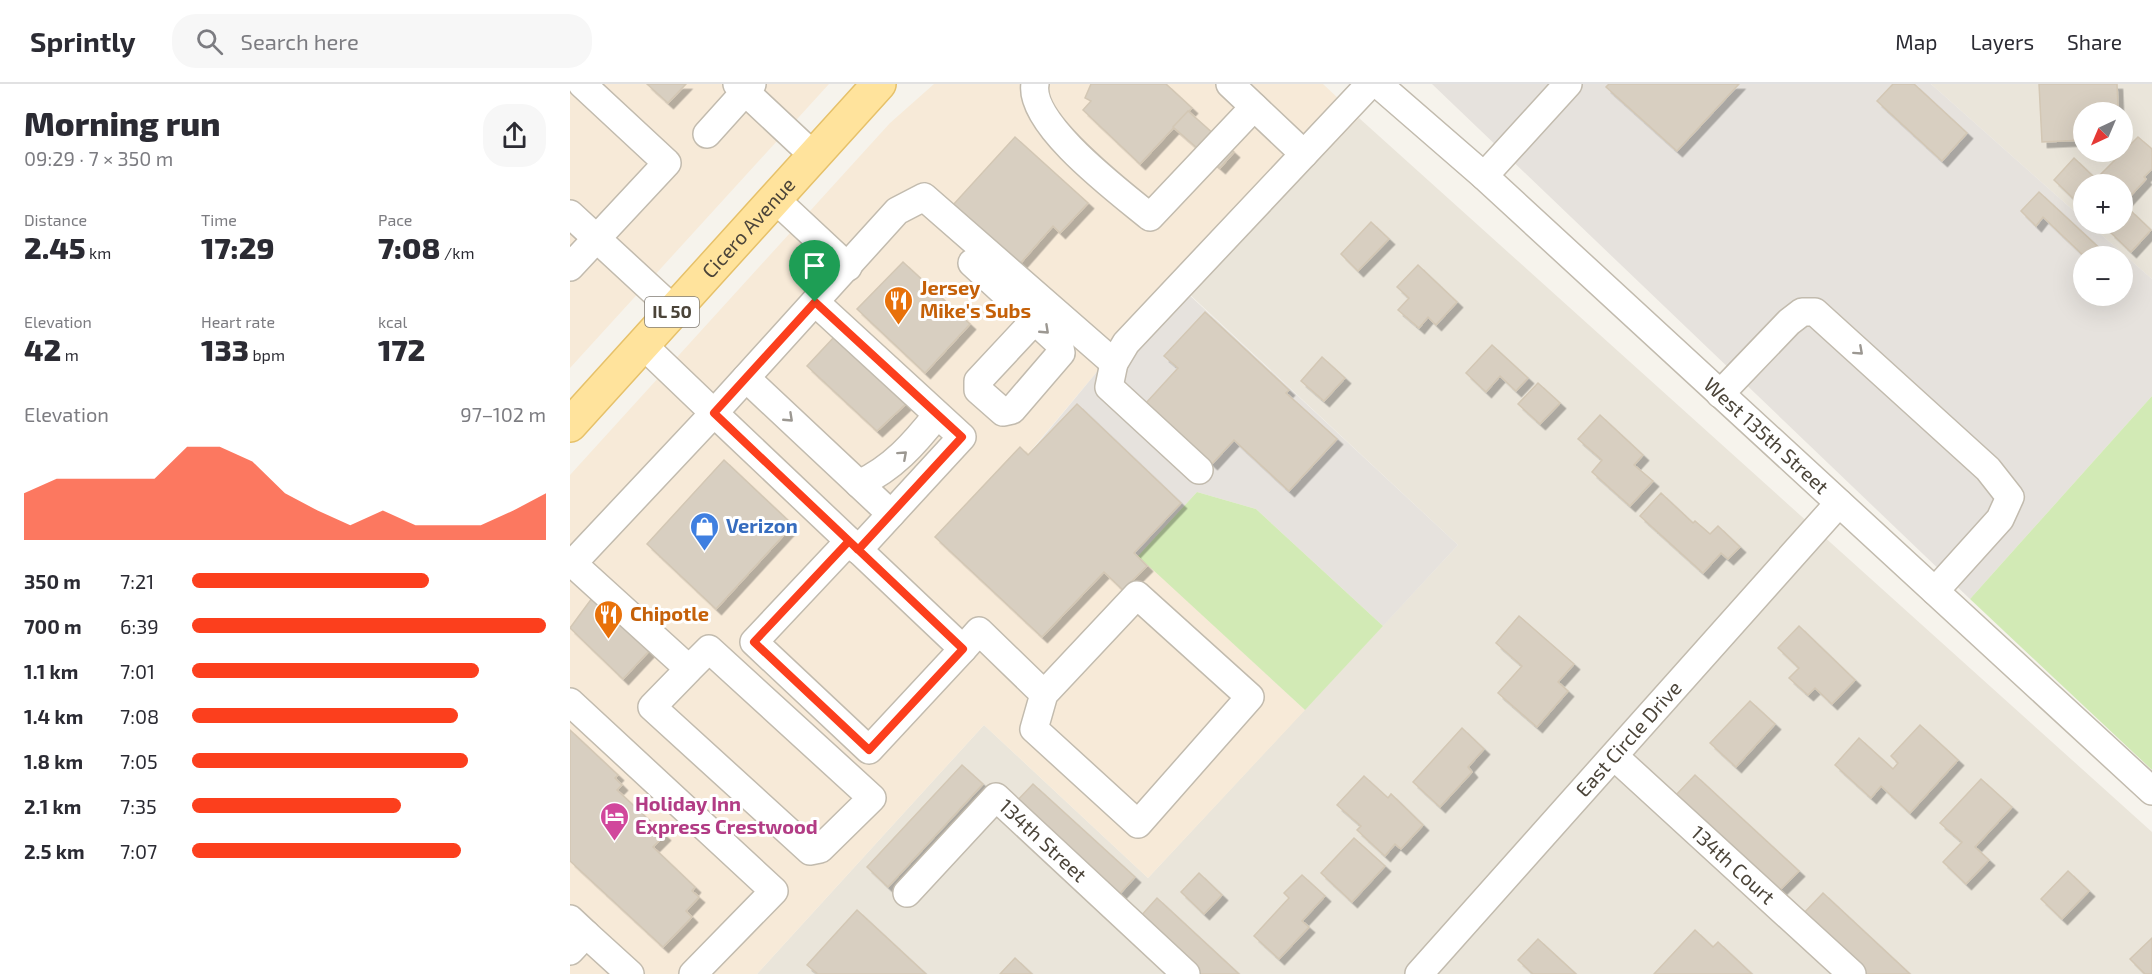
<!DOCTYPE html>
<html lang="en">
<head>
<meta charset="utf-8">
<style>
  body { margin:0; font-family:"Exo 2",sans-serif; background:#f7f7f7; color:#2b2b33; height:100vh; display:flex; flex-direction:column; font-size:22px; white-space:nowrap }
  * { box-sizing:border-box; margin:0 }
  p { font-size:20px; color:#7c7c81 }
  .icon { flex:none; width:33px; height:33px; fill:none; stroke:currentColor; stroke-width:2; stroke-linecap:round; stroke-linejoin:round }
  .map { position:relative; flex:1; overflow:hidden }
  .side { display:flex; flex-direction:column; background:#fff; width:570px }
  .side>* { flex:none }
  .needle { width:39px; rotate:224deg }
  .fabs { position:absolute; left:1503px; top:18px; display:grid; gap:12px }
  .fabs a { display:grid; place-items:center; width:60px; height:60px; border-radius:50%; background:#fff; box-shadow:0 6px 24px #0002; font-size:30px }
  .pin { position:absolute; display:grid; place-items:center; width:51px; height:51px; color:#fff; margin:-62px -26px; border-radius:50% 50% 50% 0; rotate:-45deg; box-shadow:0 0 6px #0007 }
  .pin .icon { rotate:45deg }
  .round { display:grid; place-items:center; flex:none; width:63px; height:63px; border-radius:24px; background:#f7f7f7 }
  .summary { display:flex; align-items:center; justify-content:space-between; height:102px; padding:0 24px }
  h1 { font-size:33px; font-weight:800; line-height:45px }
  .stats { display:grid; grid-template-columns:repeat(3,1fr); gap:9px; height:102px; padding:6px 24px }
  .stats div { display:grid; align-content:center }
  .stats b { font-size:30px; font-weight:800 }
  .stats small { font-size:16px; font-weight:400 }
  .stats p { font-size:16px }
  .chart { height:168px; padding:12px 24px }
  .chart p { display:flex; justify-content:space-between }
  .chart svg { width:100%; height:108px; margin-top:6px; fill:#fc3f1d; opacity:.7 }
  ul { padding:0 24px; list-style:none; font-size:20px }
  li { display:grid; grid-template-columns:96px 72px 1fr; align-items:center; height:45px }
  li i { height:15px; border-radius:8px; background:#fc3f1d }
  header { display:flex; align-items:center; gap:36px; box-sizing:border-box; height:84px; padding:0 30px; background:#fff; border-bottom:2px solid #e1e1e2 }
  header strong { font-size:28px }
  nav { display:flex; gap:33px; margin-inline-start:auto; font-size:21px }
  .search { width:420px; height:54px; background:#f7f7f7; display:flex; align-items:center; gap:15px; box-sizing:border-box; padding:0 21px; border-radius:24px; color:#7c7c81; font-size:22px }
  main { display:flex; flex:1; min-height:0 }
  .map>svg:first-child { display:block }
</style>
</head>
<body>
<header>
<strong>Sprintly</strong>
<div class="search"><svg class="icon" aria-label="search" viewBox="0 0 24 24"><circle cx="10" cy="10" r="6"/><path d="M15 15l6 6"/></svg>Search here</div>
<nav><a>Map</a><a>Layers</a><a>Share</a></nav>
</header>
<main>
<section class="side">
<div class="summary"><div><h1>Morning run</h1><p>09:29 · 7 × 350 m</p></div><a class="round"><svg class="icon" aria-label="share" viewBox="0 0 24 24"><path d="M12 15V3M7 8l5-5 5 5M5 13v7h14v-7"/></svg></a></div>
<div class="stats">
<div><p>Distance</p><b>2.45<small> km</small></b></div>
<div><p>Time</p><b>17:29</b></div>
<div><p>Pace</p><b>7:08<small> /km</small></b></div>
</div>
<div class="stats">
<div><p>Elevation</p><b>42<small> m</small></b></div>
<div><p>Heart rate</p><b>133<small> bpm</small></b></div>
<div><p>kcal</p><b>172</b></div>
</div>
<div class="chart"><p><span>Elevation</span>97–102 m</p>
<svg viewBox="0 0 160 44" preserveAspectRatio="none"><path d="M0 44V25L10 19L20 19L30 19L40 19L50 6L60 6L70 12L80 25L90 32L100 38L110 32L120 38L130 38L140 38L150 32L160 25V44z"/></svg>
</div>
<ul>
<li><b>350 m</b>7:21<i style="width:67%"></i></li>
<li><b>700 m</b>6:39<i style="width:100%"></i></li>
<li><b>1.1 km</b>7:01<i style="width:81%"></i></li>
<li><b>1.4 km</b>7:08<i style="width:75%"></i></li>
<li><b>1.8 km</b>7:05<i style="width:78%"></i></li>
<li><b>2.1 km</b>7:35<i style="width:59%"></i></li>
<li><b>2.5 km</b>7:07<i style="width:76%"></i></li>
</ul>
</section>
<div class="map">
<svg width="1582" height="890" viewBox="0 0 1582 890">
  <defs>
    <filter id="shadow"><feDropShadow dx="5.5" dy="5.5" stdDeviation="0" flood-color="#0004"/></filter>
  </defs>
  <rect width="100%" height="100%" fill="#f6f3ec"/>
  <!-- residential -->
  <g fill="#eae5da" fill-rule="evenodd">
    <path d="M1361,0H1582V195L1519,140H1552V100H1514L1513,135ZM1514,28H1552V68H1514Z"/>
    <polygon points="789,34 1582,748 1582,890 187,890 414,641 578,794 888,461 617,208"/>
  </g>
  <!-- commercial -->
  <g fill="#f7ead8">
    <polygon points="0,0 259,0 0,284"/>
    <polygon points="364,0 753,0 789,34 619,211 531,283 459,369 735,626 578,794 414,641 187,890 0,890 0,391 320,39"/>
  </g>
  <!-- industrial -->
  <g fill="#e6e2dd" fill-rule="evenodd">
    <path d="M862,0H1361L1513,135L1514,140H1519L1582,195V312L1400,515ZM1514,172H1552V212H1514Z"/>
    <polygon points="601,194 888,461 813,542 686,425 627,408 568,472 459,370 531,283"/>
  </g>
  <!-- green -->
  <g fill="#d2eab5">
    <polygon points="1582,312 1582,686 1400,515"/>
    <polygon points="627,408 686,425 813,542 735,626 568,472"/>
  </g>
  <!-- building -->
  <g fill="#d8cfc1" stroke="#d3c7b4" stroke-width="1.5" filter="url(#shadow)">
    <polygon points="77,0 116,0 98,19"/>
    <polygon points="521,0 596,0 622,24 570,80 513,26 521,17 515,14"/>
    <polygon points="1039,0 1169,0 1107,67 1036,3"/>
    <polygon points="1323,0 1344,0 1397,49 1372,77 1307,17"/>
    <polygon points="1469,0 1547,0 1548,24 1514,28 1514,56 1472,58"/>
    <polygon points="618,27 664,68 650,84 603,43"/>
    <polygon points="445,53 518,119 490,149 483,142 448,182 383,121"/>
    <polygon points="1568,53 1582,65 1582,85 1574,93 1576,95 1555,118 1552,115 1552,100 1536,100 1528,93"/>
    <polygon points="1504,74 1525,94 1519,100 1514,100 1514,106 1505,116 1484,96"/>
    <polygon points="1469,108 1538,172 1514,172 1473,133 1466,142 1451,127"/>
    <polygon points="1560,126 1581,146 1561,168 1540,148 1547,140 1552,140 1552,134"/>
    <polygon points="801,138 819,155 788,187 771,170"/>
    <polygon points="333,178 400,240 355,289 287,225"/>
    <polygon points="848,181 887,218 866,241 858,233 849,244 828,226 839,214 827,203"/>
    <polygon points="635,228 719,306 716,309 767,355 719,407 664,356 642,380 576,319 608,284 594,272"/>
    <polygon points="265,252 339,317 307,347 237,282"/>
    <polygon points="922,261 958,294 946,307 930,292 916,308 896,289"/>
    <polygon points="752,273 775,294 754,317 731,297"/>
    <polygon points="968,299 990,319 970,340 948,320"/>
    <polygon points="507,320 611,419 564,469 577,482 553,506 534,488 472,553 365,453 450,363 458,371"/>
    <polygon points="1030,331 1073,371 1064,381 1083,397 1060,422 1022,388 1032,376 1008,355"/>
    <polygon points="154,376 223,441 146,525 77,460"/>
    <polygon points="1091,409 1123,439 1125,437 1140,450 1148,442 1170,463 1158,475 1151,469 1133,489 1070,432"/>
    <polygon points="22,514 79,567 53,595 0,544"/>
    <polygon points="949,532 1004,580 988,598 998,607 967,643 928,609 952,582 926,559"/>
    <polygon points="1229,542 1285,596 1262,620 1245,604 1238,611 1219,594 1229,584 1208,564"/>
    <polygon points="1180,617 1205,640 1166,683 1140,659"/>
    <polygon points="1350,641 1388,676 1340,729 1311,702 1301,714 1265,681 1289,654 1323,685 1328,679 1321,672"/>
    <polygon points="892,644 914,665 898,683 902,688 870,723 843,698"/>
    <polygon points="0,646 48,691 45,694 52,701 47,706 95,751 83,763 125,803 122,807 129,813 116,827 122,833 93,863 0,777"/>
    <polygon points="392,681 413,700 318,803 297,783"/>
    <polygon points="1125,691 1229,787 1208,808 1105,712"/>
    <polygon points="794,692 818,714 821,710 853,741 831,765 825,760 815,772 787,746 791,742 767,721"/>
    <polygon points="1411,695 1442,723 1405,763 1419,776 1396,800 1373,778 1392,758 1370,739"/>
    <polygon points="463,700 565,793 546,814 444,720"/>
    <polygon points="784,754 815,782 782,818 751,789"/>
    <polygon points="1498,787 1519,807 1492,835 1471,815"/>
    <polygon points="629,789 652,811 634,830 611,808"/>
    <polygon points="732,791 755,812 732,837 739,843 709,875 684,852 719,814 714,809"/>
    <polygon points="1253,809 1340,890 1296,890 1232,831"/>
    <polygon points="587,814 669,890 629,890 569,834"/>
    <polygon points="287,826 356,890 248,890 237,881"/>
    <polygon points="1125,846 1143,863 1148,858 1182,890 1084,890"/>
    <polygon points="1582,854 1582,890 1575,890 1560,875"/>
    <polygon points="968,855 1006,890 963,890 948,876"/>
    <polygon points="445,874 462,890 430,890"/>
  </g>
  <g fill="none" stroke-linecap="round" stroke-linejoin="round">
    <defs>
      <g id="minor">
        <polyline points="167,0 244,72"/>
        <path d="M465,0C458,40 551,109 580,133L684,23"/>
        <polyline points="660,0 734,70"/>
        <path id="s1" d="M808,0L914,92L1582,707"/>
        <polyline points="137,50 182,0"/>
        <polyline points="914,92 998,0"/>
        <polyline points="205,115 278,183"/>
        <polyline points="0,130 104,226"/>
        <polyline points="402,179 489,259 491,269 442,326 433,328 408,306 408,297 464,237"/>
        <polyline points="0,183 97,79 12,0"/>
        <polyline points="245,218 392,353 288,466"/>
        <polyline points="73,261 144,329 327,127 354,113 544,279"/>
        <polyline points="176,294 321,430"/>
        <polyline points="1150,310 1219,238 1232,228 1245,228 1418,385 1440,413 1430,435 1365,507"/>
        <polyline points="629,386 539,303 544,279 556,259 800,0"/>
        <path d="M289,400C323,384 344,360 367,331"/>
        <polyline points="279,457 184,558 299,666 393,565"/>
        <polyline points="0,477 119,585 139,565 302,714 250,765 240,767 82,623 119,585"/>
        <polyline points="3,479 144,329 393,565 409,547 474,610 567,511 680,613 568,740 464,645 474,610"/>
        <polyline points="0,618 204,807 123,890"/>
        <path id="s2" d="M1045,673L1282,890"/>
        <path id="s3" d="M337,809L426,713L616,890"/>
        <polyline points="0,835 16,850 0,867"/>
        <polyline points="16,850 60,890"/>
        <path id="s4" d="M849,890L1269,419"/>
      </g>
      <g id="major">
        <path id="s5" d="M0,341L309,0"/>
      </g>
    </defs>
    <!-- minor casing -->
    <use href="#minor" stroke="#c2bbae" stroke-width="30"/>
    <!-- major casing -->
    <use href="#major" stroke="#e6c16a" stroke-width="36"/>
    <!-- minor -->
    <use href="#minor" stroke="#fff" stroke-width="27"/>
    <!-- major -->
    <use href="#major" stroke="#ffe39c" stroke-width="33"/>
  </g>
  <!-- one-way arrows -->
  <defs><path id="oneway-chevron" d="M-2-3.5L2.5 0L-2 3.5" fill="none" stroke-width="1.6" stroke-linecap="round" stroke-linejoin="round" transform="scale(1.5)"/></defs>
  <g stroke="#9c9892">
    <use href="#oneway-chevron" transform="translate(475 246) rotate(43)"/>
    <use href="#oneway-chevron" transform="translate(1289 267) rotate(42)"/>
    <use href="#oneway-chevron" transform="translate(219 334) rotate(43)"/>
    <use href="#oneway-chevron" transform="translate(333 371) rotate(-42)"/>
  </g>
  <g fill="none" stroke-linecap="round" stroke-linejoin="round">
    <defs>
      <polyline id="route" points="245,218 144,329 393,565 299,666 184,558 279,457 288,466 392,353 245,218"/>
    </defs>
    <!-- route casing -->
    <use href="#route" stroke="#fff" stroke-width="12"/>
    <!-- route -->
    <use href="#route" stroke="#fc3f1d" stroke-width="8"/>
  </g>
  <!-- icons -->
  <defs>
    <symbol id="restaurant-pin" viewBox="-11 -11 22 30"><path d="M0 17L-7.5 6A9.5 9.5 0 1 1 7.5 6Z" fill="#e8710a" stroke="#fff"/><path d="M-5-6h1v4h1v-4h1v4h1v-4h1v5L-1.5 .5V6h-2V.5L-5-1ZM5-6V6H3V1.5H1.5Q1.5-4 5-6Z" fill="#fff"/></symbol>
    <symbol id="shop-pin" viewBox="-11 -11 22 30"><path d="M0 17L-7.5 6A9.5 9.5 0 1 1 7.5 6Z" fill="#3f7fe0" stroke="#fff"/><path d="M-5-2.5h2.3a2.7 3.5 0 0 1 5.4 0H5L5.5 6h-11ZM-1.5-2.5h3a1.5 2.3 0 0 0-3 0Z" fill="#fff"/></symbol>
    <symbol id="hotel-pin" viewBox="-11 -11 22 30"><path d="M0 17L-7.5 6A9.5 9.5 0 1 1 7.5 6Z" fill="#d1479c" stroke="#fff"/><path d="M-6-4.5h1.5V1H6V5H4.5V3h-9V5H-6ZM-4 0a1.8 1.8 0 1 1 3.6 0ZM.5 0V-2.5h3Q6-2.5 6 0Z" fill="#fff"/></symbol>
  </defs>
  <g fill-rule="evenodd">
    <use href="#restaurant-pin" x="312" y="200" width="33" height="45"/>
    <use href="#shop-pin" x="118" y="426" width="33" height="45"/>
    <use href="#restaurant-pin" x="22" y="514" width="33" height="45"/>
    <use href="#hotel-pin" x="28" y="716" width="33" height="45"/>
  </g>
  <g text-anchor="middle" stroke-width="6" stroke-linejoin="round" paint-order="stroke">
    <!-- shield labels -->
    <rect fill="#fff" stroke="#817c74" stroke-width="1.5" x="75" y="213" width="54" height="30" rx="4.5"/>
    <g font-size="18" font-weight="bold" fill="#4b4439">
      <text x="102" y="234">IL 50</text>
    </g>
    <!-- street labels -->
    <g font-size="20" fill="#4b4439" stroke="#fff">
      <text dy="7" stroke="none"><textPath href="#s5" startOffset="266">Cicero Avenue</textPath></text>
      <text dy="7" stroke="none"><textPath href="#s1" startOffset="524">West 135th Street</textPath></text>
      <text dy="7" stroke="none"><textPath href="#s4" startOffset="315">East Circle Drive</textPath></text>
      <text dy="7" stroke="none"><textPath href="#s3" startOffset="195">134th Street</textPath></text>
      <text dy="7" stroke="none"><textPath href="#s2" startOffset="160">134th Court</textPath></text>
    </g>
    <!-- food labels -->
    <g font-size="20" font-weight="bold" fill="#c56008" stroke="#fff" text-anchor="start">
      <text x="350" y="211">Jersey<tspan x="350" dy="23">Mike's Subs</tspan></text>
      <text x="60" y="537">Chipotle</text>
    </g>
    <!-- shop labels -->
    <g font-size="20" font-weight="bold" fill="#366cbe" stroke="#fff" text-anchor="start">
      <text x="156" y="449">Verizon</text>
    </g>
    <!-- hotel labels -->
    <g font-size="20" font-weight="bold" fill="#b23c85" stroke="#fff" text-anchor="start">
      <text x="65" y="727">Holiday Inn<tspan x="65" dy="23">Express Crestwood</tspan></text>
    </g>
  </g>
</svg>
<div class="fabs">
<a><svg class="needle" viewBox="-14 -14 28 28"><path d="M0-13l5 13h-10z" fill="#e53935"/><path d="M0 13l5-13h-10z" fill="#7c7c81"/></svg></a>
<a>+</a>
<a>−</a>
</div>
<div class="pin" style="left:245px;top:218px;background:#1e9e55"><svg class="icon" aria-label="arrive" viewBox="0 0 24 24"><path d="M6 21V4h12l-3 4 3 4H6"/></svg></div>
</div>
</main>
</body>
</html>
